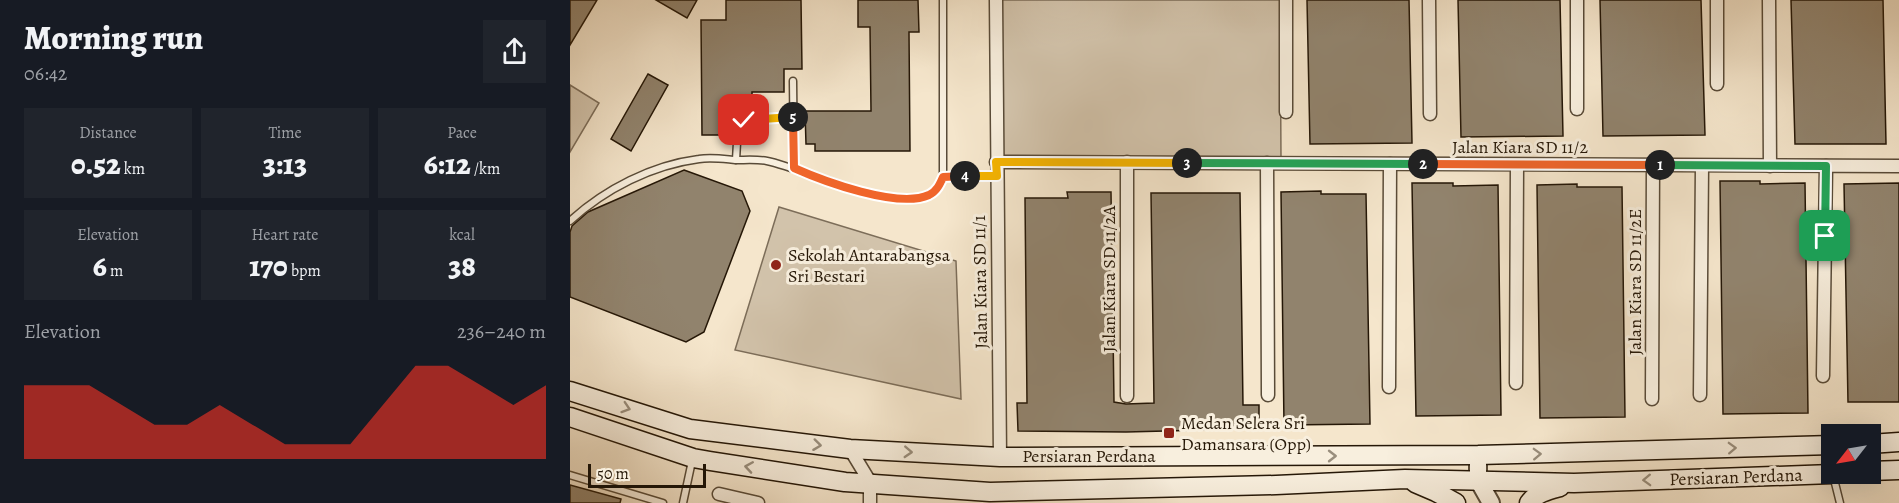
<!DOCTYPE html>
<html lang="en">
<head>
<meta charset="utf-8">
<style>
  body { margin:0; font-family:Alegreya,serif; background:#20242c; color:#f1f3f6; height:100vh; display:flex; flex-direction:column; font-size:22px; white-space:nowrap }
  * { box-sizing:border-box; margin:0 }
  p { font-size:20px; color:#9ea1a6 }
  .icon { flex:none; width:33px; height:33px; fill:none; stroke:currentColor; stroke-width:2; stroke-linecap:round; stroke-linejoin:round }
  .map { position:relative; flex:1; overflow:hidden }
  .drawer { display:flex; flex-direction:column; background:#171b24; width:570px }
  .drawer>* { flex:none }
  .needle { width:39px; rotate:239deg }
  .tools { position:absolute; left:1251px; top:424px; display:grid; gap:12px }
  .tools a { display:grid; place-items:center; width:60px; height:60px; border-radius:0px; background:#171b24; box-shadow:0 6px 24px #0002; font-size:30px }
  .scale { position:absolute; left:18px; bottom:15px; width:118px; box-sizing:border-box; padding-left:6px; border:3px solid #251707; border-top:0; font-size:16px; line-height:21px; white-space:nowrap; color:#251707; -webkit-text-stroke:4px #f8efde; paint-order:stroke }
  .pin { position:absolute; display:grid; place-items:center; width:51px; height:51px; color:#fff; margin:-26px; border-radius:12px; box-shadow:0 3px 9px #0006 }
  .km { position:absolute; width:30px; height:30px; margin:-15px; border-radius:50%; background:#222; color:#fff; font-size:16px; line-height:30px; text-align:center }
  .round { display:grid; place-items:center; flex:none; width:63px; height:63px; border-radius:0px; background:#20242c }
  .summary { display:flex; align-items:center; justify-content:space-between; height:102px; padding:0 24px }
  h1 { font-size:33px; font-weight:800; line-height:45px }
  .metrics { display:grid; grid-template-columns:repeat(3,1fr); gap:9px; height:102px; padding:6px 24px }
  .metrics div { display:grid; align-content:center; border-radius:0px; background:#20242c; text-align:center }
  .metrics b { font-size:30px; font-weight:800 }
  .metrics small { font-size:16px; font-weight:400 }
  .metrics p { font-size:16px }
  .chart { height:168px; padding:12px 24px }
  .chart p { display:flex; justify-content:space-between }
  .chart svg { width:100%; height:108px; margin-top:6px; fill:#d93025; opacity:.7 }
  main { display:flex; flex:1; min-height:0 }
  .map>svg:first-child { display:block }
</style>
</head>
<body>
<main>
<section class="drawer">
<div class="summary"><div><h1>Morning run</h1><p>06:42</p></div><a class="round"><svg class="icon" aria-label="share" viewBox="0 0 24 24"><path d="M12 15V3M7 8l5-5 5 5M5 13v7h14v-7"/></svg></a></div>
<div class="metrics">
<div><p>Distance</p><b>0.52<small> km</small></b></div>
<div><p>Time</p><b>3:13</b></div>
<div><p>Pace</p><b>6:12<small> /km</small></b></div>
</div>
<div class="metrics">
<div><p>Elevation</p><b>6<small> m</small></b></div>
<div><p>Heart rate</p><b>170<small> bpm</small></b></div>
<div><p>kcal</p><b>38</b></div>
</div>
<div class="chart"><p><span>Elevation</span>236–240 m</p>
<svg viewBox="0 0 160 44" preserveAspectRatio="none"><path d="M0 44V14L10 14L20 14L30 22L40 30L50 30L60 22L70 30L80 38L90 38L100 38L110 22L120 6L130 6L140 14L150 22L160 14V44z"/></svg>
</div>
</section>
<div class="map">
<svg width="1329" height="503" viewBox="0 0 1329 503">
  <rect width="100%" height="100%" fill="#f5e6cc"/>
  <filter id="stains"><feTurbulence type="fractalNoise" baseFrequency=".00333" numOctaves="4"/><feColorMatrix values="0 0 0 0 .2 0 0 0 0 .09 0 0 0 0 .02 0 0 0 .5 -.17"/></filter>
  <radialGradient id="worn" r=".72"><stop offset=".6" stop-color="#630" stop-opacity="0"/><stop offset="1" stop-color="#630" stop-opacity=".3"/></radialGradient>
  <!-- green -->
  <g fill="#d2c3ab" stroke="#7c6d59" stroke-width="1.5">
    <polygon points="432,0 710,0 711,158 432,158"/>
    <polygon points="0,85 29,103 0,152"/>
    <polygon points="209,207 386,261 391,399 165,350"/>
  </g>
  <!-- building -->
  <g fill="#91836d" stroke="#251707" stroke-width="1.5">
    <polygon points="0,0 27,0 0,45"/>
    <polygon points="86,0 127,0 117,18"/>
    <polygon points="156,0 231,0 232,69 214,69 214,92 182,92 182,101 156,101 156,135 132,135 131,20 156,20"/>
    <polygon points="288,0 348,0 349,32 339,32 340,151 245,151 245,144 236,144 235,111 301,111 300,27 288,27"/>
    <polygon points="737,0 839,0 842,143 740,144"/>
    <polygon points="888,0 990,0 993,136 891,137"/>
    <polygon points="1030,0 1131,0 1135,135 1033,136"/>
    <polygon points="1221,0 1313,0 1316,144 1225,144"/>
    <polygon points="78,74 98,85 61,151 41,139"/>
    <polygon points="114,170 172,191 180,211 134,332 116,342 0,297 0,232 2,226 18,212"/>
    <polygon points="1150,181 1190,181 1190,184 1235,183 1238,413 1153,414"/>
    <polygon points="842,183 883,183 883,186 928,185 931,415 846,416"/>
    <polygon points="1329,183 1329,402 1278,402 1274,184"/>
    <polygon points="1007,184 1007,187 1052,187 1055,417 970,418 967,185"/>
    <polygon points="751,191 751,194 796,194 800,424 714,425 711,192"/>
    <polygon points="497,192 541,192 544,402 556,404 584,403 581,193 670,193 673,405 689,405 689,421 673,421 674,429 556,432 448,431 447,403 457,403 455,198 498,198"/>
    <polygon points="0,485 51,499 50,503 0,503"/>
  </g>
  <g fill="none" stroke-linecap="round" stroke-linejoin="round">
    <defs>
      <g id="service">
        <polyline points="223,81 224,168"/>
        <polyline points="166,160 168,125 171,121 223,117"/>
        <polyline points="373,177 427,176"/>
        <path d="M0,221C35,189 82,165 129,159C141,157 154,159 166,160C176,160 187,159 197,161C237,169 322,214 360,194C367,191 370,184 373,177V0"/>
        <polyline points="0,475 93,503"/>
        <polyline points="1263,475 1270,503"/>
        <polyline points="113,503 122,461"/>
      </g>
      <g id="minor">
        <polyline points="426,0 430,457"/>
        <polyline points="716,0 716,112"/>
        <polyline points="859,0 860,114"/>
        <polyline points="1007,0 1007,109"/>
        <polyline points="1199,0 1200,166"/>
        <polyline points="1147,84 1147,0"/>
        <polyline points="426,162 1329,166"/>
        <polyline points="557,162 557,396"/>
        <polyline points="697,163 698,395"/>
        <polyline points="1253,376 1256,166"/>
        <polyline points="946,383 947,165"/>
        <polyline points="819,387 820,164"/>
        <polyline points="1130,395 1132,166"/>
        <polyline points="1082,399 1083,165"/>
        <polyline points="280,449 300,482 300,503"/>
        <polyline points="149,494 188,503"/>
      </g>
      <polyline id="tertiary" points="908,455 908,480 921,503"/>
      <g id="secondary">
        <polyline points="0,391 120,429 280,449 430,457 908,455 1262,445"/>
        <polyline points="0,417 123,458 140,461 275,482 420,492 706,485 835,479 1004,483 1262,474"/>
        <polyline points="1300,444 1329,442"/>
        <polyline points="1300,471 1329,470"/>
        <polyline points="845,483 866,492 886,503"/>
        <path d="M959,503C966,493 979,490 990,487"/>
      </g>
    </defs>
    <!-- service casing -->
    <use href="#service" stroke="#594b38" stroke-width="9"/>
    <!-- minor casing -->
    <use href="#minor" stroke="#594b38" stroke-width="15"/>
    <!-- tertiary casing -->
    <use href="#tertiary" stroke="#594b38" stroke-width="20"/>
    <!-- secondary casing -->
    <use href="#secondary" stroke="#251707" stroke-width="21"/>
    <!-- service -->
    <use href="#service" stroke="#f8efde" stroke-width="6"/>
    <!-- minor -->
    <use href="#minor" stroke="#f8efde" stroke-width="12"/>
    <!-- tertiary -->
    <use href="#tertiary" stroke="#f8efde" stroke-width="16"/>
    <!-- secondary -->
    <use href="#secondary" stroke="#f8efde" stroke-width="18"/>
  </g>
  <!-- one-way arrows -->
  <defs><path id="oneway-chevron" d="M-2-3.5L2.5 0L-2 3.5" fill="none" stroke-width="1.6" stroke-linecap="round" stroke-linejoin="round" transform="scale(1.5)"/></defs>
  <g stroke="#998e7d">
    <use href="#oneway-chevron" transform="translate(56 408) rotate(18)"/>
    <use href="#oneway-chevron" transform="translate(247 445) rotate(7)"/>
    <use href="#oneway-chevron" transform="translate(1162 448) rotate(-2)"/>
    <use href="#oneway-chevron" transform="translate(338 452) rotate(3)"/>
    <use href="#oneway-chevron" transform="translate(967 454) rotate(-2)"/>
    <use href="#oneway-chevron" transform="translate(762 456)"/>
    <use href="#oneway-chevron" transform="translate(179 467) rotate(-171)"/>
    <use href="#oneway-chevron" transform="translate(1077 480) rotate(178)"/>
  </g>
  <g fill="none" stroke-linecap="round" stroke-linejoin="round">
    <defs>
      <polyline id="split-1" points="1090,165 1256,166 1255,236"/>
      <polyline id="split-2" points="853,164 1090,165"/>
      <polyline id="split-3" points="617,163 853,164"/>
      <polyline id="split-4" points="395,176 427,176 426,162 617,163"/>
      <path id="split-5" d="M223,117L224,168C253,181 328,209 359,195C367,191 370,184 373,177L395,176"/>
      <polyline id="split-6" points="174,120 223,117"/>
    </defs>
    <!-- split-1 casing -->
    <use href="#split-1" stroke="#fff" stroke-width="12"/>
    <!-- split-2 casing -->
    <use href="#split-2" stroke="#fff" stroke-width="12"/>
    <!-- split-3 casing -->
    <use href="#split-3" stroke="#fff" stroke-width="12"/>
    <!-- split-4 casing -->
    <use href="#split-4" stroke="#fff" stroke-width="12"/>
    <!-- split-5 casing -->
    <use href="#split-5" stroke="#fff" stroke-width="12"/>
    <!-- split-6 casing -->
    <use href="#split-6" stroke="#fff" stroke-width="12"/>
    <!-- split-1 -->
    <use href="#split-1" stroke="#22a559" stroke-width="8"/>
    <!-- split-2 -->
    <use href="#split-2" stroke="#f0652b" stroke-width="8"/>
    <!-- split-3 -->
    <use href="#split-3" stroke="#22a559" stroke-width="8"/>
    <!-- split-4 -->
    <use href="#split-4" stroke="#f5b400" stroke-width="8"/>
    <!-- split-5 -->
    <use href="#split-5" stroke="#f0652b" stroke-width="8"/>
    <!-- split-6 -->
    <use href="#split-6" stroke="#f5b400" stroke-width="8"/>
  </g>
  <!-- markers -->
  <g fill="#8f2418" stroke="#f8efde" stroke-width="2">
    <circle cx="206" cy="265" r="6"/>
    <rect x="593" y="427" width="12" height="12" rx="3"/>
  </g>
  <g text-anchor="middle" stroke-width="6" stroke-linejoin="round" paint-order="stroke">
    <!-- street labels -->
    <g font-size="18" fill="#251707" stroke="#f8efde">
      <text x="950" y="153">Jalan Kiara SD 11/2</text>
      <text transform="translate(539 279) rotate(-90)" y="6">Jalan Kiara SD 11/2A</text>
      <text transform="translate(410 282) rotate(-91)" y="6">Jalan Kiara SD 11/1</text>
      <text transform="translate(1065 282) rotate(-90)" y="6">Jalan Kiara SD 11/2E</text>
      <text x="519" y="462">Persiaran Perdana</text>
      <text transform="translate(1166 477) rotate(-2)" y="6">Persiaran Perdana</text>
    </g>
    <!-- poi labels -->
    <g font-size="18" fill="#251707" stroke="#f8efde" text-anchor="start">
      <text x="218" y="261">Sekolah Antarabangsa<tspan x="218" dy="21">Sri Bestari</tspan></text>
      <text x="611" y="429">Medan Selera Sri<tspan x="611" dy="21">Damansara (Opp)</tspan></text>
    </g>
  </g>
  <rect width="100%" height="100%" filter="url(#stains)"/>
  <rect width="100%" height="100%" fill="url(#worn)"/>
</svg>
<div class="tools">
<a><svg class="needle" viewBox="-14 -14 28 28"><path d="M0-13l5 13h-10z" fill="#e53935"/><path d="M0 13l5-13h-10z" fill="#9ea1a6"/></svg></a>
</div>
<div class="scale">50 m</div>
<div class="pin" style="left:1255px;top:236px;background:#1e9e55"><svg class="icon" aria-label="arrive" viewBox="0 0 24 24"><path d="M6 21V4h12l-3 4 3 4H6"/></svg></div>
<div class="pin" style="left:174px;top:120px;background:#d93025"><svg class="icon" aria-label="check" viewBox="0 0 24 24"><path d="M5 12l5 5 9-10"/></svg></div>
<b class="km" style="left:1090px;top:165px">1</b>
<b class="km" style="left:853px;top:164px">2</b>
<b class="km" style="left:617px;top:163px">3</b>
<b class="km" style="left:395px;top:176px">4</b>
<b class="km" style="left:223px;top:117px">5</b>
</div>
</main>
</body>
</html>
